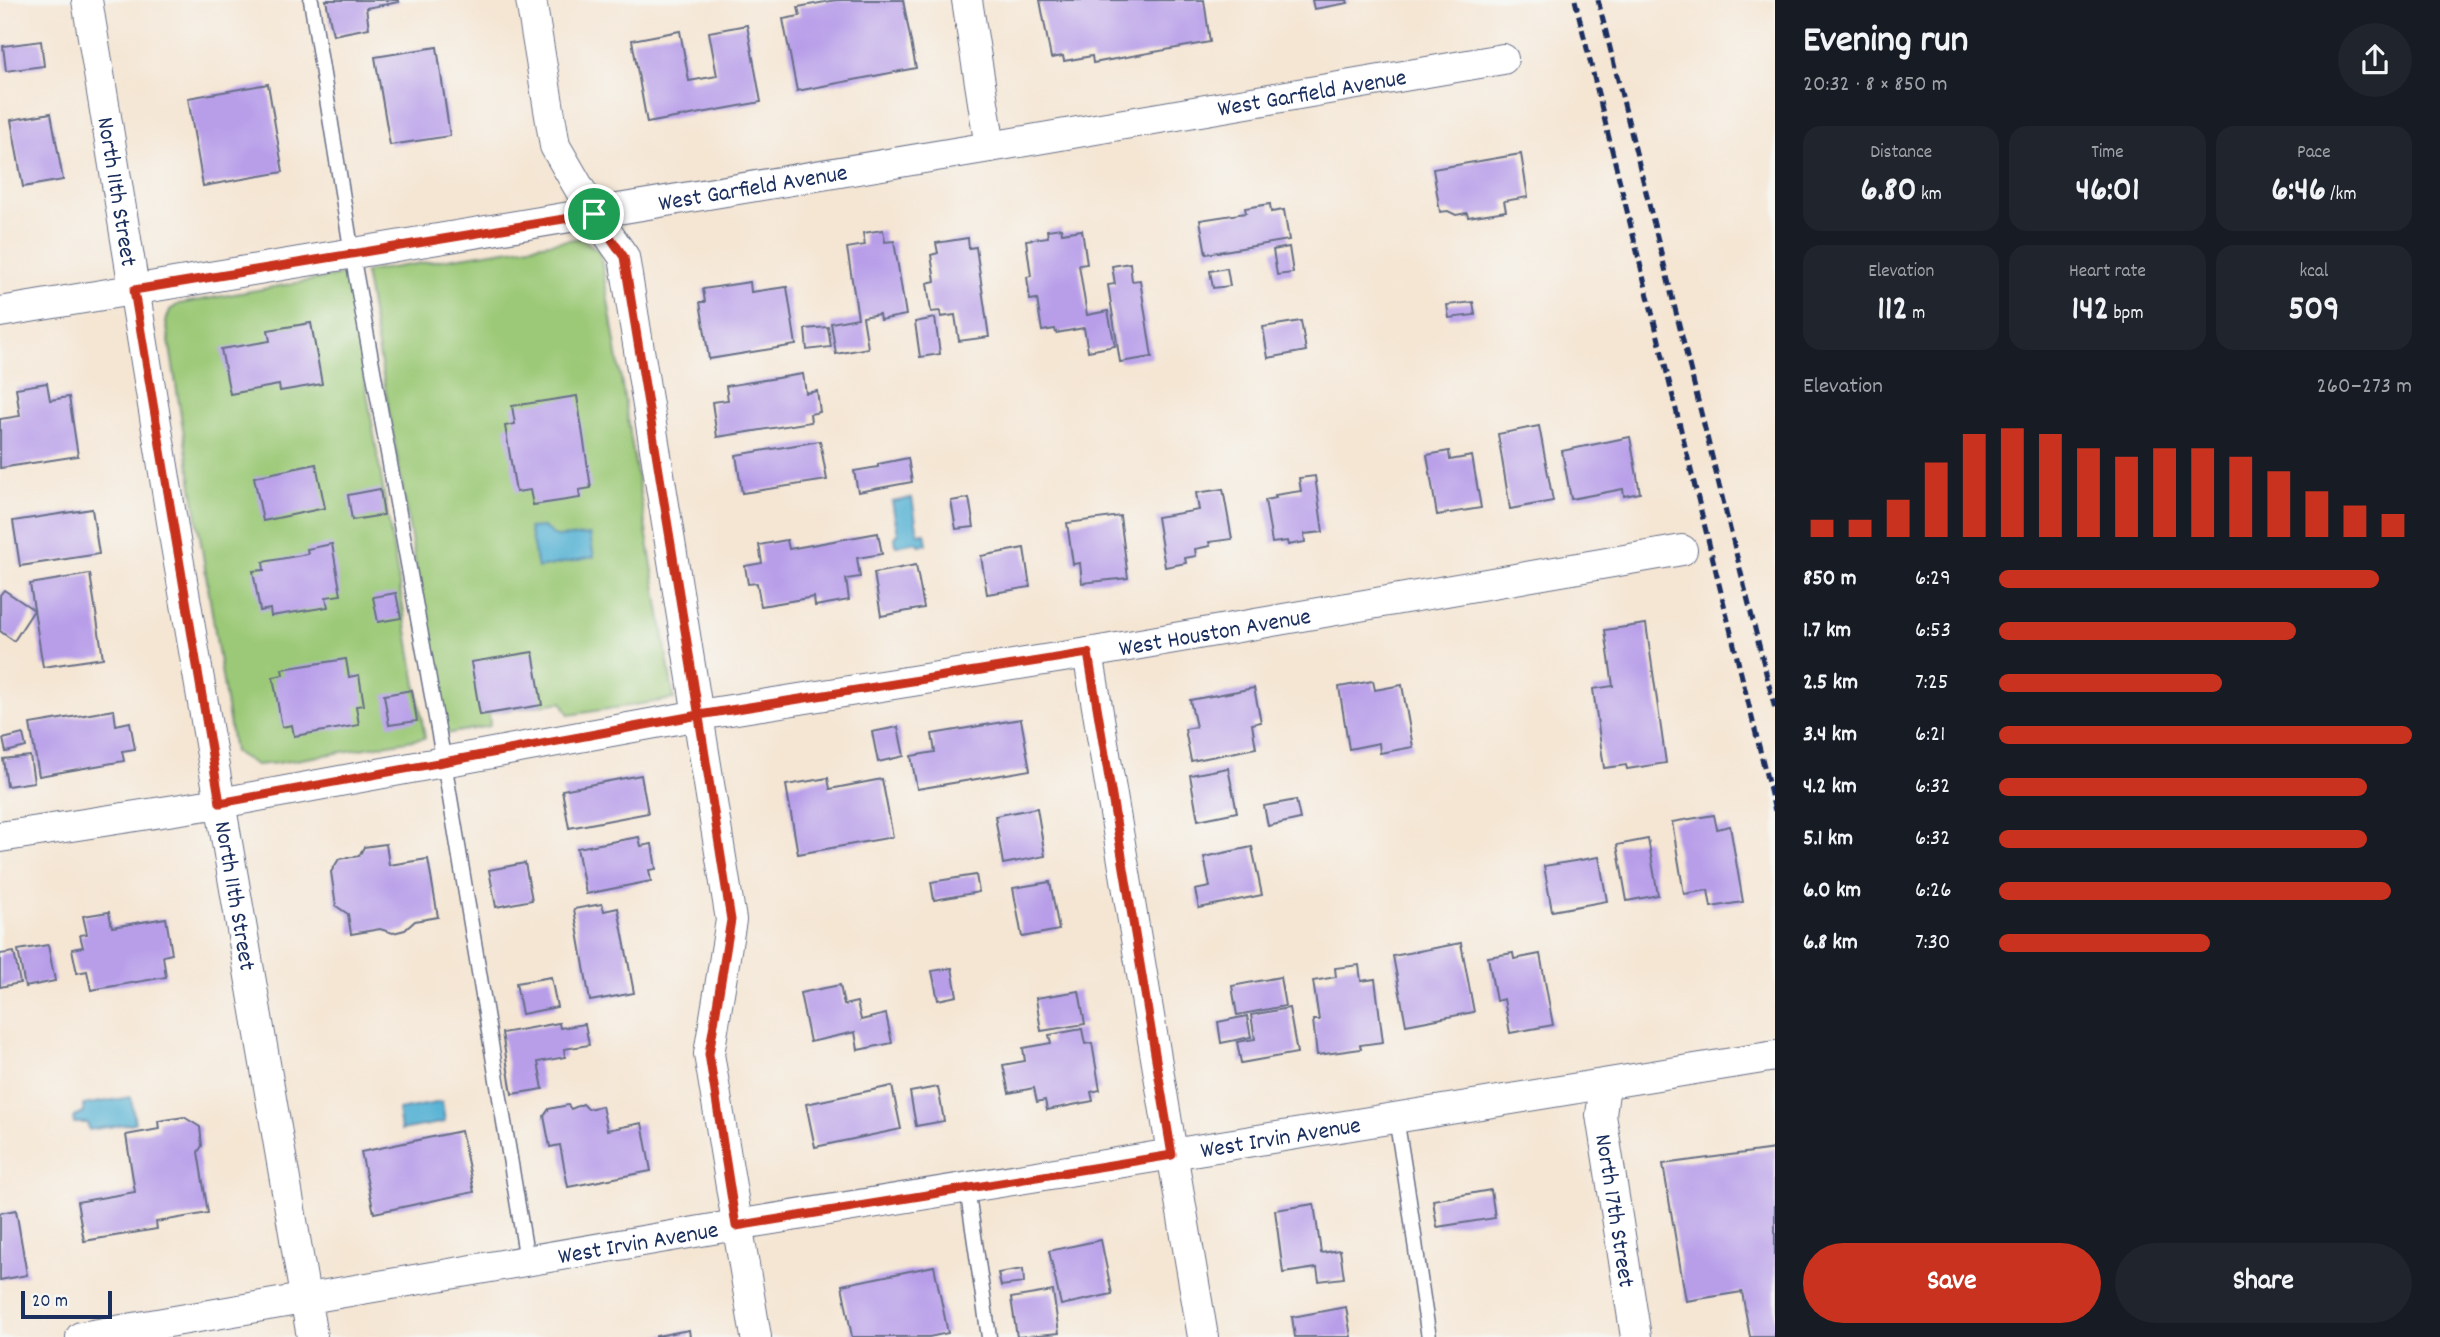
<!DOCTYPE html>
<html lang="en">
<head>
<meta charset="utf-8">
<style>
  body { margin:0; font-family:Dekko,sans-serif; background:#20242c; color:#f1f3f6; height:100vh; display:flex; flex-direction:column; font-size:26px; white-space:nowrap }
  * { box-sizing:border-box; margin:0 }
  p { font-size:23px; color:#9ea1a6 }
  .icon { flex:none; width:38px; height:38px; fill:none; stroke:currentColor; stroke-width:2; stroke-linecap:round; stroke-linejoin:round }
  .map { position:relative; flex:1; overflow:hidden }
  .drawer { display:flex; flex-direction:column; background:#171b24; width:665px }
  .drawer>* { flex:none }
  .scale { position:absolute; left:21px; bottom:18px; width:91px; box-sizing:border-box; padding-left:7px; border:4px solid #1b2f5e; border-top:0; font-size:19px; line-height:24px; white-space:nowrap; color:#1b2f5e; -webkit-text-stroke:5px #f6f6f2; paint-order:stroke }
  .pin { position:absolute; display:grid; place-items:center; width:60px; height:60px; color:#fff; margin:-30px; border:4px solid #fff; border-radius:50%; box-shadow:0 2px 7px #0007 }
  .round { display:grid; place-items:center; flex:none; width:74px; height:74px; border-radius:37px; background:#20242c }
  .summary { display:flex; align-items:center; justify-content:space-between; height:119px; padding:0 28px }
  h1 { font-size:38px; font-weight:800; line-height:52px }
  .metrics { display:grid; grid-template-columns:repeat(3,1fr); gap:10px; height:119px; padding:7px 28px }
  .metrics div { display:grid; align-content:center; border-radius:18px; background:#20242c; text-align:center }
  .metrics b { font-size:35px; font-weight:800 }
  .metrics small { font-size:19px; font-weight:400 }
  .metrics p { font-size:19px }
  .chart { height:196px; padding:14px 28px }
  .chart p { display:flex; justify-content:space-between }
  .chart svg { width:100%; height:126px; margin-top:7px; stroke:#c8321e; stroke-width:6 }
  .button { display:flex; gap:14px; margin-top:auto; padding:14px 28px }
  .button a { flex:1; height:80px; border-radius:42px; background:#c8321e; color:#fff; font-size:28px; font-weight:800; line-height:80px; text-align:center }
  .button a+a { background:#20242c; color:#f1f3f6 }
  ul { padding:0 28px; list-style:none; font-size:23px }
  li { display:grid; grid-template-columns:112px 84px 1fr; align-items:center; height:52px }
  li i { height:18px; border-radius:9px; background:#c8321e }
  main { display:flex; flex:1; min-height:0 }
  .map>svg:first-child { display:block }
</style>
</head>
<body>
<main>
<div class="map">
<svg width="1775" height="1337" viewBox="0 0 1775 1337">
  <rect width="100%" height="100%" fill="#f6f6f2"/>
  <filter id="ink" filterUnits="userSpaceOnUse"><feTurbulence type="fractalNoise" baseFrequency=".0143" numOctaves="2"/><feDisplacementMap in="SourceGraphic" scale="14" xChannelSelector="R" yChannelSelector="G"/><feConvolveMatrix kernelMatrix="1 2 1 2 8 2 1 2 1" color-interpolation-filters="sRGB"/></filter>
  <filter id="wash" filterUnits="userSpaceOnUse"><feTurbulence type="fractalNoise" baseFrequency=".00686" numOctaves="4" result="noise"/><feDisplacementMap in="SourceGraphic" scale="28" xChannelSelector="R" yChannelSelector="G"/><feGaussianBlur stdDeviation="1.57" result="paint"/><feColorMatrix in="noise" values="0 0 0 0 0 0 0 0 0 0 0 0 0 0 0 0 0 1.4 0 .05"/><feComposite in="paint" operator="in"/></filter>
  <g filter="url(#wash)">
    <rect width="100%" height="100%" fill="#f5e6d4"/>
    <!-- green -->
    <g fill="#9cc977" stroke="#5c7c6a" stroke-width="2">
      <polygon points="581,238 600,252 674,699 569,715 562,702 489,713 490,726 445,734 365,272"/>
      <polygon points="347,274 425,738 278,763 256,765 234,752 166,321 170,310 179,304"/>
    </g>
    <!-- water -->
    <g fill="#56b2d4" stroke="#387099" stroke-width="2">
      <polygon points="912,498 918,534 925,533 927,544 918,545 917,542 896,546 895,537 898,534 892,502"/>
      <polygon points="543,527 556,537 590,535 594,557 538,568 529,528"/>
      <polygon points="131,1097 135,1123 89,1130 87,1123 74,1123 73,1118 76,1115 84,1113 83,1105"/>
      <polygon points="442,1102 445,1122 401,1130 398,1110"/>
    </g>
    <g id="blocks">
      <!-- building -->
      <g fill="#b89ee9">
        <polygon points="326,0 398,0 399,2 366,8 369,28 333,35"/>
        <polygon points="836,0 903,0 916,68 797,91 783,19 800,16 798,7"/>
        <polygon points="1040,0 1204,0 1210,42 1093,63 1092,56 1064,61 1063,56 1051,58"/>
        <polygon points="1312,0 1347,0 1348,3 1314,9"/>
        <polygon points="747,25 761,102 647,123 632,40 680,31 689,81 717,76 709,32"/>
        <polygon points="41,41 44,66 6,71 3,46"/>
        <polygon points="437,47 450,136 390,145 375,57"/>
        <polygon points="268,84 283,172 203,186 188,98"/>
        <polygon points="51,113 63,180 23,187 11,120"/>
        <polygon points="1521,154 1528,197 1504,201 1506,211 1468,217 1467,213 1456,215 1448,211 1440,212 1433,169"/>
        <polygon points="1270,204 1271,212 1284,210 1289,240 1206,254 1200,220 1246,213 1245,208"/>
        <polygon points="1061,228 1062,233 1082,230 1087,264 1079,265 1087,315 1108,311 1115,346 1088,351 1084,328 1056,333 1055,329 1042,331 1037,299 1030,300 1027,277 1031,276 1026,240 1048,237 1047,230"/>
        <polygon points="883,230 885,242 894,241 906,315 880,320 879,314 863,317 868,348 836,354 831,323 858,318 847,248 865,245 863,233"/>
        <polygon points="968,238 969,248 976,247 989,337 959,341 955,315 941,317 940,311 931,312 927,283 935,281 931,255 938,253 936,243"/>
        <polygon points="1289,247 1293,273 1277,275 1273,250"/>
        <polygon points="1130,263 1132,281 1140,280 1152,357 1120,362 1108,285 1115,284 1112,266"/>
        <polygon points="1227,268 1230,286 1213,288 1210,271"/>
        <polygon points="750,282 751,292 787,287 796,345 709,359 700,302 705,302 703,289"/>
        <polygon points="1473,302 1475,315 1449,318 1447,305"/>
        <polygon points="935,318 940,354 920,357 915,322"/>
        <polygon points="1301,321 1306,351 1268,358 1263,327"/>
        <polygon points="311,323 322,384 280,391 279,385 230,394 221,349 270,341 268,330"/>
        <polygon points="828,327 831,347 807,350 805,329"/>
        <polygon points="803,374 806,393 817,391 820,412 810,414 811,422 717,437 712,402 728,400 726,386"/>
        <polygon points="47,383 50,400 69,397 78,456 0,468 0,419 20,416 16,388"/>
        <polygon points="577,396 591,488 579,490 580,498 533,505 530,490 516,492 505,426 515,424 512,406"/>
        <polygon points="1539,426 1553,501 1510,509 1498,434"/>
        <polygon points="1630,437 1640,493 1624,496 1623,489 1571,499 1562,451"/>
        <polygon points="820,441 827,480 742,493 736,455"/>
        <polygon points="1449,451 1450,460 1472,456 1481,508 1437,515 1427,455"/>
        <polygon points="908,458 912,482 858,492 854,471 878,467 878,464"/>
        <polygon points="316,464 325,508 263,521 254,477"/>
        <polygon points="1315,476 1323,532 1304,534 1305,542 1288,545 1287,541 1272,543 1265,500 1276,498 1275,495 1301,491 1299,478"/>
        <polygon points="380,489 384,515 352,520 348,495"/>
        <polygon points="1223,489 1232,539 1209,542 1210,546 1195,549 1196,556 1185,558 1186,563 1165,567 1157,517 1199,510 1196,493"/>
        <polygon points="969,498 974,527 956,529 951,501"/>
        <polygon points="92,509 99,554 20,566 13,521"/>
        <polygon points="1120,516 1128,578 1082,583 1080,563 1073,564 1067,523"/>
        <polygon points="878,533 882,554 857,558 860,577 846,579 849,600 815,606 814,597 761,606 757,583 748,584 745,566 762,563 759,545 787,540 789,549"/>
        <polygon points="332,544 341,595 326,597 328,607 271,616 270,609 260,611 253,571 264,570 263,562 308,554 307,549"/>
        <polygon points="1024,548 1030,587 987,594 981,556"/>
        <polygon points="916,565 924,608 881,616 874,573"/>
        <polygon points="90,574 103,658 43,667 30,584"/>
        <polygon points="4,590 34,610 14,641 0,631 0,595"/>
        <polygon points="396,593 401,618 378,622 373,597"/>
        <polygon points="1646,624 1666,763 1627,769 1626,765 1604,768 1593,689 1613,686 1605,630"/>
        <polygon points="533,652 542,705 480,715 471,662"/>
        <polygon points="346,659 349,677 359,675 364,705 356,706 359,725 294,736 292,725 282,727 273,677 283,675 282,669"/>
        <polygon points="1373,681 1375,690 1402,685 1413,747 1380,753 1379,743 1349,749 1339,687"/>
        <polygon points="1254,688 1261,722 1252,724 1256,748 1191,761 1185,729 1196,727 1190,700"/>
        <polygon points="412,690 417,721 389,725 384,695"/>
        <polygon points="114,710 116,725 130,722 135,749 122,751 124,761 39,776 30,724"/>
        <polygon points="1021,719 1030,770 917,789 911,756 935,752 932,734"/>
        <polygon points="898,727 904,756 878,762 872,732"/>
        <polygon points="23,734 26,747 6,752 3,739"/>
        <polygon points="30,756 34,782 7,786 3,759"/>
        <polygon points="1228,768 1237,812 1198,820 1190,775"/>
        <polygon points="641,775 648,813 569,828 562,790"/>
        <polygon points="828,778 830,789 882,779 893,837 798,854 786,785"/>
        <polygon points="1296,800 1300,819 1268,826 1264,806"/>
        <polygon points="1037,808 1045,856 1003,864 995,816"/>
        <polygon points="1714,815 1717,829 1730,826 1743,902 1711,907 1708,890 1684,894 1672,822"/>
        <polygon points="639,837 641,846 652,844 656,869 649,870 651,881 586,894 577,848"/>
        <polygon points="1648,839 1658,895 1627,901 1617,845"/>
        <polygon points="386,844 389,865 428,859 438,917 415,921 405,930 393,933 380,929 351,934 348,914 336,906 331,872 339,859 359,856 364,847"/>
        <polygon points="1252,847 1262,895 1199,908 1195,890 1210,887 1204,857"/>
        <polygon points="1599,857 1607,901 1552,911 1544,866"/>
        <polygon points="525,863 532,900 496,907 489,870"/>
        <polygon points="976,875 979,892 934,900 931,882"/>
        <polygon points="1050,882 1059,930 1022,937 1013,888"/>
        <polygon points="602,904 604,911 618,908 634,993 590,1001 574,909"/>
        <polygon points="109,912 112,927 166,918 172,954 163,956 166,977 91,990 87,971 77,973 72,949 83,947 80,935 87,934 83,916"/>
        <polygon points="1461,943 1474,1012 1406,1025 1393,956"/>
        <polygon points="48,945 55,981 25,987 18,950"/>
        <polygon points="14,952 20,983 0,987 0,954"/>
        <polygon points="1513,953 1514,959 1540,954 1553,1025 1510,1033 1504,999 1496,1001 1488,957"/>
        <polygon points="1359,965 1361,981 1375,979 1383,1042 1360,1045 1361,1049 1317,1055 1313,1020 1319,1020 1313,981 1336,977 1335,968"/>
        <polygon points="952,968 957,996 938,1000 932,971"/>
        <polygon points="551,977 557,1007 522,1014 516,983"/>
        <polygon points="1280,977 1285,1006 1237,1015 1232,986"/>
        <polygon points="840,985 844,1005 857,1002 861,1020 886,1014 892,1043 858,1050 855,1032 810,1042 800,993"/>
        <polygon points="1079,991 1085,1024 1041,1031 1036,998"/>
        <polygon points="1289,1008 1297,1053 1241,1063 1237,1042 1255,1039 1251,1015"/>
        <polygon points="1247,1016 1251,1037 1221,1043 1218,1022"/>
        <polygon points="559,1023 560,1028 585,1024 589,1045 564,1049 565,1057 538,1062 543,1089 512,1094 502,1033"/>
        <polygon points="1082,1029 1085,1044 1092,1043 1100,1090 1091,1092 1093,1101 1047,1110 1045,1100 1037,1102 1034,1088 1009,1093 1003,1065 1025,1061 1023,1048 1051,1043 1049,1035"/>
        <polygon points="892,1086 901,1129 815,1147 806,1104"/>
        <polygon points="938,1087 944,1121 916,1126 910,1092"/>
        <polygon points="583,1104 588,1109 602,1106 607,1130 642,1123 651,1171 568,1187 560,1145 550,1147 544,1116 549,1109 568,1105 571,1109"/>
        <polygon points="184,1117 200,1127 202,1146 198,1152 208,1213 156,1222 157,1229 84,1241 77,1202 135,1192 126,1135 159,1129 158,1121"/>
        <polygon points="461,1131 474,1192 374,1213 361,1152"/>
        <polygon points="1775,1149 1775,1337 1750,1337 1742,1292 1686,1301 1663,1164"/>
        <polygon points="1491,1190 1495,1218 1437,1227 1433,1200"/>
        <polygon points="1314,1204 1321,1253 1340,1250 1344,1278 1319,1281 1317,1268 1283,1273 1275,1210"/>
        <polygon points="16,1210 27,1275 0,1280 0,1213"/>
        <polygon points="1101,1240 1112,1294 1061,1305 1049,1251"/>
        <polygon points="934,1266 948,1333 929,1337 852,1337 842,1285"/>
        <polygon points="1023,1269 1024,1283 1001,1286 998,1273"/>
        <polygon points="1053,1291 1059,1333 1017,1337 1011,1298"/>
        <polygon points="1346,1307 1351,1337 1295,1337 1292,1317"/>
        <polygon points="689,1330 690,1337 656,1337 656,1336"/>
      </g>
    </g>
  </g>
  <g filter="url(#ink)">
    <use href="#blocks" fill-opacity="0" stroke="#676f87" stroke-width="2"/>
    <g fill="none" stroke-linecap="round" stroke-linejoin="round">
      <defs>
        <g id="service">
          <polyline points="311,0 352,254 444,762 527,1260"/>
          <path d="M1396,1119C1409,1191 1417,1264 1429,1337"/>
          <polyline points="967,1188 989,1337"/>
        </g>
        <g id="minor">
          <path id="s1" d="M87,0L175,540L312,1337"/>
          <polyline points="531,0 555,146 594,214 624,257 731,920 709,1054 756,1337"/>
          <polyline points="967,0 990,147"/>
          <path id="s2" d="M0,312L990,147L1503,59"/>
          <polyline points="1088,653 1203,1337"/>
          <path id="s3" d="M0,837L220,803L699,715L1088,653L1682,550"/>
          <path id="s4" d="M1605,1084L1601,1115L1636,1337"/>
          <path id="s5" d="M81,1337L736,1225L1775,1056"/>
        </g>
      </defs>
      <!-- service casing -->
      <use href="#service" stroke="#676f87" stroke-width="17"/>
      <!-- minor casing -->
      <use href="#minor" stroke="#676f87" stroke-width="32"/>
      <!-- service -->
      <use href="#service" stroke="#fff" stroke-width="14"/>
      <!-- minor -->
      <use href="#minor" stroke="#fff" stroke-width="30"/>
      <!-- rail -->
      <g stroke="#1b2f5e" stroke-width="5" stroke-dasharray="10 5" stroke-linecap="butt">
        <polyline points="1575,0 1775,811"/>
        <polyline points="1598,0 1775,709"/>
      </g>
    </g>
  </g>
  <g fill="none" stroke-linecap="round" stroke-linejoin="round" filter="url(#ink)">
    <defs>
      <polyline id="route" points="594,214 134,290 220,803 699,715 1088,653 1172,1155 736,1226 709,1054 731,920 693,679 624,257 594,214"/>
    </defs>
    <!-- route casing -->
    <use href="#route" stroke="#fff" stroke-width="14"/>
    <!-- route -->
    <use href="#route" stroke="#c8321e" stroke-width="9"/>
  </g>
  <g text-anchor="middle" stroke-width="5" stroke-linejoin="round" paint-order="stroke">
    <!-- street labels -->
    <g font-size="24" fill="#1b2f5e" stroke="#f6f6f2">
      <text dy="8" stroke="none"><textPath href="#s2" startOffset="1330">West Garfield Avenue</textPath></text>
      <text dy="8" stroke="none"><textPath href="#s2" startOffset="763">West Garfield Avenue</textPath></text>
      <text dy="8" stroke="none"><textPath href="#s1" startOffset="194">North 11th Street</textPath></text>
      <text dy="8" stroke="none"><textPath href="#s3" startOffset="1232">West Houston Avenue</textPath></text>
      <text dy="8" stroke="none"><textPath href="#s1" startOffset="908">North 11th Street</textPath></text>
      <text dy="8" stroke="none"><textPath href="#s5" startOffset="1216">West Irvin Avenue</textPath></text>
      <text dy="8" stroke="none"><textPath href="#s4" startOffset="128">North 17th Street</textPath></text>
      <text dy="8" stroke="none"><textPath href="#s5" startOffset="565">West Irvin Avenue</textPath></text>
    </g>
  </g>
</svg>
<div class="scale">20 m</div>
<div class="pin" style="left:594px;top:214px;background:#1e9e55"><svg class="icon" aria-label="arrive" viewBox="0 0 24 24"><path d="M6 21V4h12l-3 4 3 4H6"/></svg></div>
</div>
<section class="drawer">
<div class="summary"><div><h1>Evening run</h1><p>20:32 · 8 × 850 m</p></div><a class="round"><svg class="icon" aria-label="share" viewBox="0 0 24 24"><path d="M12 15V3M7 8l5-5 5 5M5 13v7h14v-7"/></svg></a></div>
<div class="metrics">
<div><p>Distance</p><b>6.80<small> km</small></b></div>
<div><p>Time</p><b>46:01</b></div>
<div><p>Pace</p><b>6:46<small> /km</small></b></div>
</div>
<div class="metrics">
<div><p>Elevation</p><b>112<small> m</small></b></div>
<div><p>Heart rate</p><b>142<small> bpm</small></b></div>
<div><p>kcal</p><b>509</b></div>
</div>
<div class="chart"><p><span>Elevation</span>260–273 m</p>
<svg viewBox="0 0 160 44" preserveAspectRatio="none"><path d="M5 44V38M15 44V38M25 44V31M35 44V18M45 44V8M55 44V6M65 44V8M75 44V13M85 44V16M95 44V13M105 44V13M115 44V16M125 44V21M135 44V28M145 44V33M155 44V36"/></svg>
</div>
<ul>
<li><b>850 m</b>6:29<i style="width:92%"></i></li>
<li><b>1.7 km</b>6:53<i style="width:72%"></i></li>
<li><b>2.5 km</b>7:25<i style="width:54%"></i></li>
<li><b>3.4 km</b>6:21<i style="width:100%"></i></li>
<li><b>4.2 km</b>6:32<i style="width:89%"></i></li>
<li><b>5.1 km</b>6:32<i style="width:89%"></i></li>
<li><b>6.0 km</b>6:26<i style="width:95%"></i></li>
<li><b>6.8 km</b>7:30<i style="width:51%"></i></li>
</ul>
<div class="button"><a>Save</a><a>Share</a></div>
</section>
</main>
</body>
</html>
